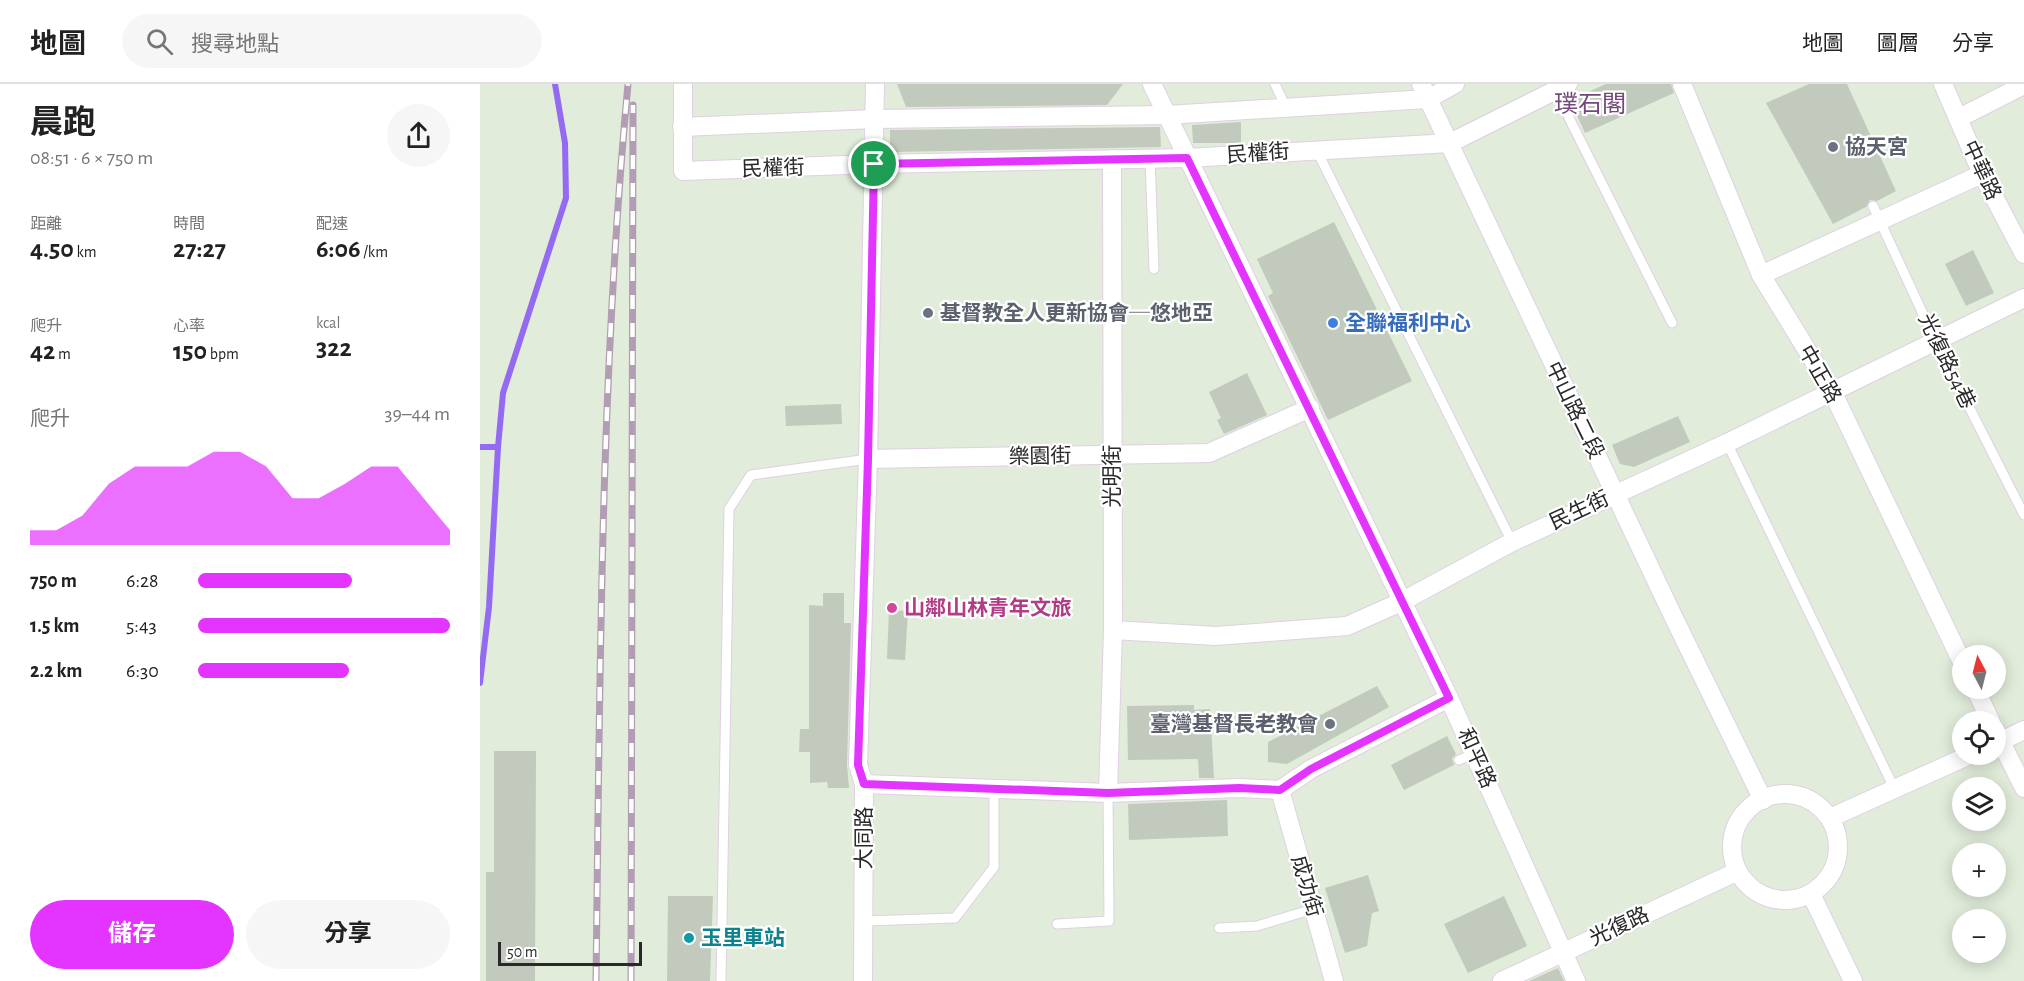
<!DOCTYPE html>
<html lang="zh-TW">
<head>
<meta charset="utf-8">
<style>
  body { margin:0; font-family:"Alegreya Sans","Noto Sans TC",sans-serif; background:#f6f6f6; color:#222; height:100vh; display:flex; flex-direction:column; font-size:22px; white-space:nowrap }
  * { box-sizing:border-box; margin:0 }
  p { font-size:20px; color:#767676 }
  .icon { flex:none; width:33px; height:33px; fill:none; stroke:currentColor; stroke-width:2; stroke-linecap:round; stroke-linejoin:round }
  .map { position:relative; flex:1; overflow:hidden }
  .drawer { display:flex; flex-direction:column; background:#fff; width:480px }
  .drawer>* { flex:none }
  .needle { width:39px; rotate:353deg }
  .controls { position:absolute; left:1472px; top:561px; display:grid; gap:12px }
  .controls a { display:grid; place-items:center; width:54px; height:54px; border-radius:50%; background:#fff; box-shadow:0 3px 15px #0003; font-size:30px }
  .scale { position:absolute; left:18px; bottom:15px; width:144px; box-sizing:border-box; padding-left:6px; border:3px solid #292929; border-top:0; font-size:16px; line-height:21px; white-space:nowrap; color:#292929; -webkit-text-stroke:4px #fff; paint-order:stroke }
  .pin { position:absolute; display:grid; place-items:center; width:51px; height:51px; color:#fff; margin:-26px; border:3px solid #fff; border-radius:50%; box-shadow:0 2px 6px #0007 }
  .round { display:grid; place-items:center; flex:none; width:63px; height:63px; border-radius:32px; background:#f6f6f6 }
  .overview { display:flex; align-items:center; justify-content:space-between; height:102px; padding:0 30px }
  h1 { font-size:33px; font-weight:700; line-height:45px }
  .figures { display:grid; grid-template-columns:repeat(3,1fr); gap:9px; height:102px; padding:6px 30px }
  .figures div { display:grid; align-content:center }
  .figures b { font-size:26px; font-weight:700 }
  .figures small { font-size:16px; font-weight:400 }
  .figures p { font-size:16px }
  .chart { height:168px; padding:12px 30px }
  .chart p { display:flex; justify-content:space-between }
  .chart svg { width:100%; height:108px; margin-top:6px; fill:#e335ff; opacity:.7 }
  .button { display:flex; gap:12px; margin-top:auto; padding:12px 30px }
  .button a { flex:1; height:69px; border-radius:36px; background:#e335ff; color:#fff; font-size:24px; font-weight:700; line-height:69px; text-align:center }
  .button a+a { background:#f6f6f6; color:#222 }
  ul { padding:0 30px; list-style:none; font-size:20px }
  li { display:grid; grid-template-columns:96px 72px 1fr; align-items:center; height:45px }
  li i { height:15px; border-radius:8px; background:#e335ff }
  header { display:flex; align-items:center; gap:36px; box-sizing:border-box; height:84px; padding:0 30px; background:#fff; border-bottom:2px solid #e0e0e0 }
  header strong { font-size:28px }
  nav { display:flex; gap:33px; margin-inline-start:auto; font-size:21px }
  .search { width:420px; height:54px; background:#f6f6f6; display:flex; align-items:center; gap:15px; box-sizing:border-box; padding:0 21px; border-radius:33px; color:#767676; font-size:22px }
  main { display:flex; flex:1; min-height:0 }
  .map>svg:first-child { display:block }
</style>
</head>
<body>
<header>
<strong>地圖</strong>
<div class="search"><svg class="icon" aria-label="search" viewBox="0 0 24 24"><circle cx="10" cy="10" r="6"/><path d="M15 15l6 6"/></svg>搜尋地點</div>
<nav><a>地圖</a><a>圖層</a><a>分享</a></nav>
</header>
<main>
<section class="drawer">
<div class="overview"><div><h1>晨跑</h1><p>08:51 · 6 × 750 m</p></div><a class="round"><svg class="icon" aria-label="share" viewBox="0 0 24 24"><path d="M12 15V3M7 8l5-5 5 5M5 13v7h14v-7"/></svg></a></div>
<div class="figures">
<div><p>距離</p><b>4.50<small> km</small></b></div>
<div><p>時間</p><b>27:27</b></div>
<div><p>配速</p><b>6:06<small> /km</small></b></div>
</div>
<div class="figures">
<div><p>爬升</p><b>42<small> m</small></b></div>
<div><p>心率</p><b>150<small> bpm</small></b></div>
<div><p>kcal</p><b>322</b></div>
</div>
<div class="chart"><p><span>爬升</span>39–44 m</p>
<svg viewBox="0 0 160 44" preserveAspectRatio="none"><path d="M0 44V38L10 38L20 32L30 19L40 12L50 12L60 12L70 6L80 6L90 12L100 25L110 25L120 19L130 12L140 12L150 25L160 38V44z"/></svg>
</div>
<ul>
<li><b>750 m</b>6:28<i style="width:61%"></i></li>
<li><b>1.5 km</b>5:43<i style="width:100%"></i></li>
<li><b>2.2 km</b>6:30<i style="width:60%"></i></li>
</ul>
<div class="button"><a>儲存</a><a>分享</a></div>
</section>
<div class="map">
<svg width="1544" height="897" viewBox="0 0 1544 897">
  <rect width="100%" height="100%" fill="#e1ecda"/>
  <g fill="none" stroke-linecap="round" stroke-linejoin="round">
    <!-- stream -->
    <g stroke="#946af2" stroke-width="6">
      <polyline points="0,363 18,363 23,309 86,114 85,59 75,0"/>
      <polyline points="0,599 9,523 18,363"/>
    </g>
  </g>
  <!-- building -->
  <g fill="#c1cabd">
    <polygon points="417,0 643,0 627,21 426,23"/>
    <polygon points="1126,0 1191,0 1194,9 1105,49 1090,16"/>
    <polygon points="1329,0 1367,0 1416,107 1397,117 1390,116 1386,123 1353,140 1286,19"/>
    <polygon points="761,38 761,59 713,59 712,41"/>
    <polygon points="680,43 681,63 410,68 410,46"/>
    <polygon points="854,138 932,297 848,336 788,212 793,209 777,175"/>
    <polygon points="1493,166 1514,209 1486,222 1465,180"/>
    <polygon points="767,289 787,331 744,350 737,336 741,334 729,308"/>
    <polygon points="361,320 362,340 306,342 305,322"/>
    <polygon points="1198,332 1210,358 1154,383 1140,380 1132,361"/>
    <polygon points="343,509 364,509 364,539 371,539 367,681 369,704 348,704 347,698 330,699 330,668 319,668 320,645 329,645 329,521 343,522"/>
    <polygon points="409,526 428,527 425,576 407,575"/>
    <polygon points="897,602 909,623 807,680 788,678 788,658"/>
    <polygon points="714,621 714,626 730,625 734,694 719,694 718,675 648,676 647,622"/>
    <polygon points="967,652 976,670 972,675 974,681 924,706 911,681"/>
    <polygon points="14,667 56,667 55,897 6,897 6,788 14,788"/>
    <polygon points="747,716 748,752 649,756 648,720"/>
    <polygon points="888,791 899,827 892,829 887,862 865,869 845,804"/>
    <polygon points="188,812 233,812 230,897 187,897"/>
    <polygon points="1024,812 1047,862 988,889 964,840"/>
    <polygon points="1078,884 1084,897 1049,897"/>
  </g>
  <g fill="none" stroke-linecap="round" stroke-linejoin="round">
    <defs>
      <g id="lane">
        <polyline points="795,0 806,24"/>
        <polyline points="1075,6 1192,239"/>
        <polyline points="836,65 1032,458"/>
        <polyline points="670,74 674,185"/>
        <polyline points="1393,122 1456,258 1544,431"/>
        <polyline points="1247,359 1415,706"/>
        <polyline points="979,676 995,669"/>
        <polyline points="385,837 475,834 514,783 514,705"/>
        <polyline points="577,840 629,837 628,709"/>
        <polyline points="739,844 777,842 833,825"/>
        <polyline points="241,897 249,425 271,391 388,375"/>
      </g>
      <g id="street">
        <polyline points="203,0 203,87 394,80 707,74 970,59 1088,0"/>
        <polyline points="672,0 969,614 1096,897"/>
        <polyline points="941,0 1192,530 1283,716"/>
        <polyline points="1202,0 1281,191 1352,307 1482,578"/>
        <polyline points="1463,0 1502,90 1544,170"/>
        <polyline points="1479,34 1544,1"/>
        <polyline points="202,43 395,35 687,31 948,15 975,0"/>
        <polyline points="1281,191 1502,90"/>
        <polyline points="388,375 729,369 830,324"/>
        <polyline points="633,546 736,552 867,542 921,518 1032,458 1247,359 1544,214"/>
        <polyline points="1495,604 1511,638"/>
        <polyline points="1515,646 1544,704"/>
        <polyline points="1515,660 1544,646"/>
        <polyline points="384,700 628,709 759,704 800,706 831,685 969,614"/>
        <polyline points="800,706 854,897"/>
        <polyline points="628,709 633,546 632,75"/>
        <circle cx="1305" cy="763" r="53"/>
        <polyline points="1350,734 1492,670"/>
        <polyline points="1331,810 1373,897"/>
        <polyline points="383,897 384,700 378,681 388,375 395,0"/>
        <polyline points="1022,897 1256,788"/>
      </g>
    </defs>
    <!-- lane casing -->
    <use href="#lane" stroke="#e0d0e3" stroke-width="11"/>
    <!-- street casing -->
    <use href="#street" stroke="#e0d0e3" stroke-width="20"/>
    <!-- lane -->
    <use href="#lane" stroke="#fff" stroke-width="9"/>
    <!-- street -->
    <use href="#street" stroke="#fff" stroke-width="18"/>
    <defs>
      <g id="rail">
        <path d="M116,897C120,598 120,298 148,0"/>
        <polyline points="151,897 153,21"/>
      </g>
    </defs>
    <!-- rail casing -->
    <use href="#rail" stroke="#b29db4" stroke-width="7"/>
    <!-- rail -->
    <use href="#rail" stroke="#fff" stroke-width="4.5" stroke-dasharray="14" stroke-linecap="butt"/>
  </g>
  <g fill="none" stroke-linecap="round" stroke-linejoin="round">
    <defs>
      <polygon id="route" points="707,74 969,614 831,685 800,706 759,704 628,709 384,700 378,681 388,375 394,80"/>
    </defs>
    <!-- route casing -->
    <use href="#route" stroke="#fff" stroke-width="12"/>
    <!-- route -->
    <use href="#route" stroke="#e335ff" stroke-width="8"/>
  </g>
  <!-- markers -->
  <g fill="#6b7280" stroke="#fff" stroke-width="2">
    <circle cx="1353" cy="63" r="6"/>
    <circle cx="448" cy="229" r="6"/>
    <circle cx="850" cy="640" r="6"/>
  </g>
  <circle fill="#3f7fe0" stroke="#fff" stroke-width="2" cx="853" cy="239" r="6"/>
  <circle fill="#d1479c" stroke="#fff" stroke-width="2" cx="412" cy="524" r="6"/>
  <circle fill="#0f9aa8" stroke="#fff" stroke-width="2" cx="209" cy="854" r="6"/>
  <g text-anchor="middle" stroke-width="4.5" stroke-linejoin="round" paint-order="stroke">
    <!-- worship labels -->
    <g font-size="21" font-weight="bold" fill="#5b616d" stroke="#fff" text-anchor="start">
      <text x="1365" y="70">協天宮</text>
      <text x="460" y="236">基督教全人更新協會─悠地亞</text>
      <text x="838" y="647" text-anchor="end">臺灣基督長老教會</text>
    </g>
    <!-- street labels -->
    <g font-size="21" fill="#292929" stroke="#fff">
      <text transform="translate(778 69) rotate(-4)" y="7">民權街</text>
      <text transform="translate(293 84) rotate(-2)" y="7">民權街</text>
      <text transform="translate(1502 86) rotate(65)" y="7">中華路</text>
      <text transform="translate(1467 277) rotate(64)" y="7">光復路54巷</text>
      <text transform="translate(1340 290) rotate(60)" y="7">中正路</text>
      <text transform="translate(1095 326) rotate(64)" y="7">中山路二段</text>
      <text transform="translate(560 372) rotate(-1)" y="7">樂園街</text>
      <text transform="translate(632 392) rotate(-90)" y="7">光明街</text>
      <text transform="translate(1099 426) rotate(-25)" y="7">民生街</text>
      <text transform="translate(997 674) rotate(66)" y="7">和平路</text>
      <text transform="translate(384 754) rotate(-90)" y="7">大同路</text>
      <text transform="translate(827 802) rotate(74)" y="7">成功街</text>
      <text transform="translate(1139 842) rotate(-25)" y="7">光復路</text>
    </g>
    <!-- shop labels -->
    <g font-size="21" font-weight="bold" fill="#366cbe" stroke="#fff" text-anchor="start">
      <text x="865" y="246">全聯福利中心</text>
    </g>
    <!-- hotel labels -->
    <g font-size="21" font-weight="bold" fill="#b23c85" stroke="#fff" text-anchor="start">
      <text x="424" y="531">山鄰山林青年文旅</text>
    </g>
    <!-- culture labels -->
    <g font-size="21" font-weight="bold" fill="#0d838f" stroke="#fff" text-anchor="start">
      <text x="221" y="861">玉里車站</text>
    </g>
    <!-- quarter labels -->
    <g font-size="24" fill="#74487b" stroke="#fff">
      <text x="1110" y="28">璞石閣</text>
    </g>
  </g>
</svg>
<div class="controls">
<a><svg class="needle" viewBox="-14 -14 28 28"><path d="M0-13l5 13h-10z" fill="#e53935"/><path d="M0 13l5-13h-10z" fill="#767676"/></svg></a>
<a><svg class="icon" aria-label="locate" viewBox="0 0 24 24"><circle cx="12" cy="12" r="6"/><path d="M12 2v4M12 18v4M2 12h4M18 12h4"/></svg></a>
<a><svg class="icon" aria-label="layers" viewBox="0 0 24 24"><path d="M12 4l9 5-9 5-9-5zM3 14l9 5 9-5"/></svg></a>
<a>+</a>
<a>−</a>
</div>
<div class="scale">50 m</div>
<div class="pin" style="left:394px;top:80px;background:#1e9e55"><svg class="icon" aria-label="arrive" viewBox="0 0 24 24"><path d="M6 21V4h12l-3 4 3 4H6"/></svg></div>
</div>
</main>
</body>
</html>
